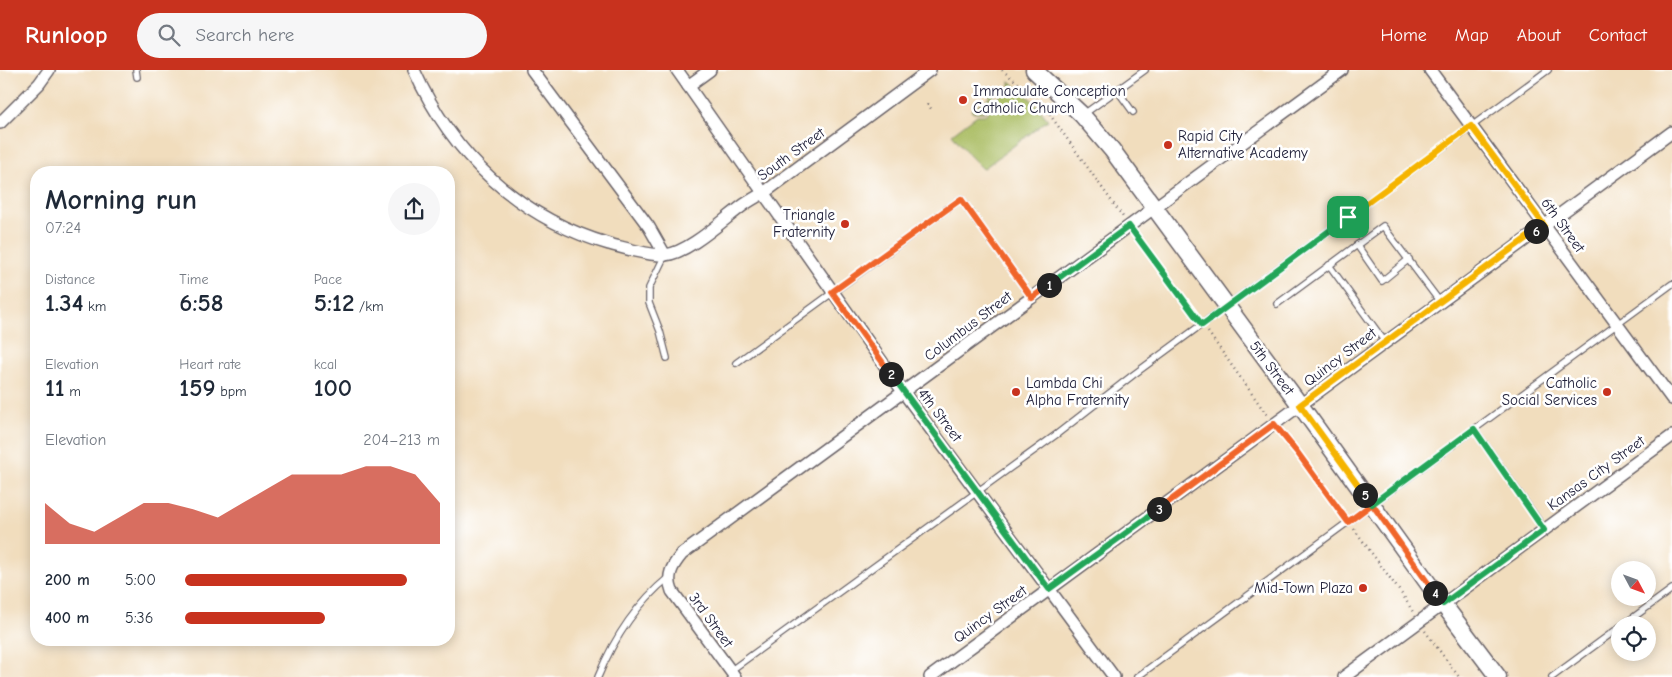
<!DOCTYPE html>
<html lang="en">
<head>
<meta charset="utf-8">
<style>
  body { margin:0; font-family:"Comic Neue",sans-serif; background:#f6f6f7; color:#1f2937; height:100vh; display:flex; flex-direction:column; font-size:19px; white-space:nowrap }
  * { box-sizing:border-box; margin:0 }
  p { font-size:16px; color:#747a83 }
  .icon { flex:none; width:28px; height:28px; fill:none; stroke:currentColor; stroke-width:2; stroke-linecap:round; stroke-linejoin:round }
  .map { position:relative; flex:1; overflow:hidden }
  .side { position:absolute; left:30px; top:96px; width:425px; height:480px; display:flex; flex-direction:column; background:#fff; border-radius:20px; box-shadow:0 2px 12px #0003 }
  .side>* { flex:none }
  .needle { width:32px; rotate:131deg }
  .controls { position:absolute; left:1611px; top:491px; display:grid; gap:10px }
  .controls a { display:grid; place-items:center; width:45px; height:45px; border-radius:50%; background:#fff; box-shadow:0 2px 12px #0003; font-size:25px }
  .pin { position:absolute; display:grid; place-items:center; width:42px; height:42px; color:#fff; margin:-21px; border-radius:10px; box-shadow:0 2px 8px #0006 }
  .km { position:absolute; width:25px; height:25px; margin:-12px; border-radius:50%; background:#222; color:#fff; font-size:14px; line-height:25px; text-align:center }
  .round { display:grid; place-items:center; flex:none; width:52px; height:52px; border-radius:26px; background:#f6f6f7 }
  .overview { display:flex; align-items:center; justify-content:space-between; height:85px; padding:0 15px }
  h1 { font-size:28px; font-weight:700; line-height:38px }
  .figures { display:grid; grid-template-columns:repeat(3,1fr); gap:8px; height:85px; padding:5px 15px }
  .figures div { display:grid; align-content:center }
  .figures b { font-size:25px; font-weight:700 }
  .figures small { font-size:14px; font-weight:400 }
  .figures p { font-size:14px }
  .chart { height:140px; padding:10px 15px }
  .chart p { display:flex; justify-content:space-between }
  .chart svg { width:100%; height:90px; margin-top:5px; fill:#c8321e; opacity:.7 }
  ul { padding:0 15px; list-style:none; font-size:16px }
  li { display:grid; grid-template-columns:80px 60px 1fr; align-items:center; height:38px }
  li i { height:12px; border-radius:6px; background:#c8321e }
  header { display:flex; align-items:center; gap:30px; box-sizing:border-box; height:70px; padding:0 25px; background:#c8321e; color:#fff }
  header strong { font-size:24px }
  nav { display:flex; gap:28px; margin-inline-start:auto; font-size:18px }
  .search { width:350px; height:45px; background:#f6f6f7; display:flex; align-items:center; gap:12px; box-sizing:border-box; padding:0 18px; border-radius:28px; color:#747a83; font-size:19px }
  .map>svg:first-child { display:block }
</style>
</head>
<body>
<header>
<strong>Runloop</strong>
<div class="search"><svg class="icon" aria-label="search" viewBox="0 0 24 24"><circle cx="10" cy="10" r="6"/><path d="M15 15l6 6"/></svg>Search here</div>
<nav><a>Home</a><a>Map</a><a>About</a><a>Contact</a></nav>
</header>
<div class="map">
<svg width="1672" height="607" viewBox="0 0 1672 607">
  <rect width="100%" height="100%" fill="#fff"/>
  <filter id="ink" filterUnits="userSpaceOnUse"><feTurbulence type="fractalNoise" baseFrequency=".02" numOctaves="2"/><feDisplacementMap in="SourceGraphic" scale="10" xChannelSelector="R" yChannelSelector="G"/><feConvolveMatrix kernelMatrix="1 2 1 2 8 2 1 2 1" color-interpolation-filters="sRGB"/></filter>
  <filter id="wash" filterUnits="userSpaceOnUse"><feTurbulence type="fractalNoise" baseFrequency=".0096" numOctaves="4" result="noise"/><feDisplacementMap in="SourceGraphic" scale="20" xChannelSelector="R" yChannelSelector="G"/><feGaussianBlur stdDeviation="1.12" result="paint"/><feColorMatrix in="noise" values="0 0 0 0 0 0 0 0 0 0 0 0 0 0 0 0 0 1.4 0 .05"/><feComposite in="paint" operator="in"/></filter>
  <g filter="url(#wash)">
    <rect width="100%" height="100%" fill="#f1ddbd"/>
    <!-- green -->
    <g fill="#a9bc60" stroke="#666f4e">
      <path d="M1010,11L1033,31L1048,50L983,99L970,86L952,64L977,45H984L988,43C990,39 989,35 992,32C998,25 1012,22 1010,11Z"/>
      <polygon points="996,20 995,25 988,31 986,41 986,38 983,36 981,39 985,42 972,42 971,40 990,27 989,25"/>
    </g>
  </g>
  <g filter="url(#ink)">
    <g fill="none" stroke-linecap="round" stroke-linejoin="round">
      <defs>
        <g id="service">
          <polyline points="136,0 137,7"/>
          <polyline points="1117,20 1133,42"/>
          <polyline points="1084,44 1145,0"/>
          <polyline points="1357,175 1383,156 1440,232"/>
          <polyline points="665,185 649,218 649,233 660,261 667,288"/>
          <polyline points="1329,195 1385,272"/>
          <polyline points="1277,234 1357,175 1382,211 1409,189"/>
          <polyline points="736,293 961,129 1032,228"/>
          <polyline points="1474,359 1545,460"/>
          <polyline points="1623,555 1672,519"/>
          <polyline points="730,601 1057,364 1133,305 1548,0"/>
          <path d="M598,607C614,568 636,534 669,507"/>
          <polyline points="1137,607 1672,214"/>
          <polyline points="1552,607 1620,557"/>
        </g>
        <g id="minor">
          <path d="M414,0C452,85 519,148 609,174C625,178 649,186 665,185C689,183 725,148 745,134C751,130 758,126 765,122L930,0"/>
          <polyline points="532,0 649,157 665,185"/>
          <polyline points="677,0 904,323 1114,607"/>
          <polyline points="1430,0 1672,329"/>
          <polyline points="688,16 710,0"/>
          <polyline points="0,53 39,14 49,0"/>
          <path d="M735,607L672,521C666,506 672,496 682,484L1342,0"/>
          <polyline points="930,607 1672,62"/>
          <polyline points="1344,607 1672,366"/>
        </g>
        <polyline id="secondary" points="1034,0 1082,45 1112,80 1300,335 1443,534 1498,607"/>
      </defs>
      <!-- service casing -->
      <use href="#service" stroke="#6a6368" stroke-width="8"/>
      <!-- minor casing -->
      <use href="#minor" stroke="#6a6368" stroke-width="14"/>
      <!-- secondary casing -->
      <use href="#secondary" stroke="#6a6368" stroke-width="19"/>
      <!-- path -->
      <g stroke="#6a6368" stroke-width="2.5" stroke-dasharray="1 4" stroke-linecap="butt">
        <polyline points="1002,0 1030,23 1048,42 1123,147"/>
        <polyline points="927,34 933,41"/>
        <polyline points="985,40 985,38 983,37 982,40 987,42"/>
        <polyline points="1136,166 1197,248"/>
        <polyline points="1208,262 1267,345"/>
        <polyline points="1281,363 1343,444"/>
        <polyline points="1354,459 1404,527 1413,542"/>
        <polyline points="1425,561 1459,607"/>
      </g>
      <!-- service -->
      <use href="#service" stroke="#fff" stroke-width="5.5"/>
      <!-- minor -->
      <use href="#minor" stroke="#fff" stroke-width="11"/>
      <!-- secondary -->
      <use href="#secondary" stroke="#fff" stroke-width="16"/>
    </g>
  </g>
  <g fill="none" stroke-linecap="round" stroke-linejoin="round" filter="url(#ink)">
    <defs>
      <polyline id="split-1" points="1049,215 1129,156 1202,255 1348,147"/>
      <polyline id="split-2" points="891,304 832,222 961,129 1032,228 1049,215"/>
      <polyline id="split-3" points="891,304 1049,519 1159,439"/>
      <polyline id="split-4" points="1159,439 1274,354 1297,382 1348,452 1372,434 1435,523"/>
      <polyline id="split-5" points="1365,425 1372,434 1474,359 1544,460 1443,534 1435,523"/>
      <polyline id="split-6" points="1365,425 1300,335 1536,161"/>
      <polyline id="split-7" points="1348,147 1471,56 1544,155 1536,161"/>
    </defs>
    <!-- split-1 casing -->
    <use href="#split-1" stroke="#fff" stroke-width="10"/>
    <!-- split-2 casing -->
    <use href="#split-2" stroke="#fff" stroke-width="10"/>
    <!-- split-3 casing -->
    <use href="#split-3" stroke="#fff" stroke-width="10"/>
    <!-- split-4 casing -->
    <use href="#split-4" stroke="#fff" stroke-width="10"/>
    <!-- split-5 casing -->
    <use href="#split-5" stroke="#fff" stroke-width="10"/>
    <!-- split-6 casing -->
    <use href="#split-6" stroke="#fff" stroke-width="10"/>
    <!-- split-7 casing -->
    <use href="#split-7" stroke="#fff" stroke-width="10"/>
    <!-- split-1 -->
    <use href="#split-1" stroke="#22a559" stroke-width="6"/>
    <!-- split-2 -->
    <use href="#split-2" stroke="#f0652b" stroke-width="6"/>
    <!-- split-3 -->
    <use href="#split-3" stroke="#22a559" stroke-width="6"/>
    <!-- split-4 -->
    <use href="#split-4" stroke="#f0652b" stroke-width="6"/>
    <!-- split-5 -->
    <use href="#split-5" stroke="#22a559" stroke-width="6"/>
    <!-- split-6 -->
    <use href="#split-6" stroke="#f5b400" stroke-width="6"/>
    <!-- split-7 -->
    <use href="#split-7" stroke="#f5b400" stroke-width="6"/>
  </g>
  <!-- markers -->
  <g fill="#c8321e" stroke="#fff" stroke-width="2">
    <circle cx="963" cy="30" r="5"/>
    <circle cx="1168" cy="75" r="5"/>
    <circle cx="845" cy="154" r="5"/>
    <circle cx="1016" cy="322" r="5"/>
    <circle cx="1607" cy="322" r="5"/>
    <circle cx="1363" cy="518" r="5"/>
  </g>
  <g text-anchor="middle" stroke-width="5" stroke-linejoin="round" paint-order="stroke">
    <!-- poi labels -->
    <g font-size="15" fill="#22223b" stroke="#fff" text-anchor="start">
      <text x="973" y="26">Immaculate Conception<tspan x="973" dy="17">Catholic Church</tspan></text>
      <text x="1178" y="71">Rapid City<tspan x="1178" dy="17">Alternative Academy</tspan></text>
      <text x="835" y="150" text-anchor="end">Triangle<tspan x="835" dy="17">Fraternity</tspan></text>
      <text x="1026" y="318">Lambda Chi<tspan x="1026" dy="17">Alpha Fraternity</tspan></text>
      <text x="1597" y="318" text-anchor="end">Catholic<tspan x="1597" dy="17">Social Services</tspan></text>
      <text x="1353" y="523" text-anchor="end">Mid-Town Plaza</text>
    </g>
    <!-- street labels -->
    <g font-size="15" fill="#22223b" stroke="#fff">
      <text transform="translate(791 84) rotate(-36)" y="5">South Street</text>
      <text transform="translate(1563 155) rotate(54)" y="5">6th Street</text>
      <text transform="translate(968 256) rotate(-37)" y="5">Columbus Street</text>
      <text transform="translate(1340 287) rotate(-37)" y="5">Quincy Street</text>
      <text transform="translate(1272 298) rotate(53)" y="5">5th Street</text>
      <text transform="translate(940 345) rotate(53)" y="5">4th Street</text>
      <text transform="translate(1596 403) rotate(-36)" y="5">Kansas City Street</text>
      <text transform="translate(990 544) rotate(-36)" y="5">Quincy Street</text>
      <text transform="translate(711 550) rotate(54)" y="5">3rd Street</text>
    </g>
  </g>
</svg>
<div class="controls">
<a><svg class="needle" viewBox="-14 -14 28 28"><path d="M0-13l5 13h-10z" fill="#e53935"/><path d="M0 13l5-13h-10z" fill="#747a83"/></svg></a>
<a><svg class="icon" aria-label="locate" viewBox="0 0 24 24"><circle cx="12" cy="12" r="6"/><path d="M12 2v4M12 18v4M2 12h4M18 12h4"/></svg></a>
</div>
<div class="pin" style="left:1348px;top:147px;background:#1e9e55"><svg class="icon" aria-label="arrive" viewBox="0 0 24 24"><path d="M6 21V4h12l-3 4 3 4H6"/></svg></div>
<b class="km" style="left:1049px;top:215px">1</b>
<b class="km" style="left:891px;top:304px">2</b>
<b class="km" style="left:1159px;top:439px">3</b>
<b class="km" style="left:1435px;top:523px">4</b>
<b class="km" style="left:1365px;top:425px">5</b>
<b class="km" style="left:1536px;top:161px">6</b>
<section class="side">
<div class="overview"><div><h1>Morning run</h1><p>07:24</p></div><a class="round"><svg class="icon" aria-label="share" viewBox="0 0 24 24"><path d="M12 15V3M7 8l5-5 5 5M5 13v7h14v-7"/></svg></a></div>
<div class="figures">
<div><p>Distance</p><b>1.34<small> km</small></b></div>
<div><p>Time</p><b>6:58</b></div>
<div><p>Pace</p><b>5:12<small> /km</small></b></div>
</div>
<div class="figures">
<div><p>Elevation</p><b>11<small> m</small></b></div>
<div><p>Heart rate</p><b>159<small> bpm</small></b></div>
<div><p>kcal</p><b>100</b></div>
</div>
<div class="chart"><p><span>Elevation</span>204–213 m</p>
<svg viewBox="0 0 160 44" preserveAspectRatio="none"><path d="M0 44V24L10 34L20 38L30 31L40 24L50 24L60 27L70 31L80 24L90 17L100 10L110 10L120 10L130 6L140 6L150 10L160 24V44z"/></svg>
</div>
<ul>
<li><b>200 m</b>5:00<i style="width:87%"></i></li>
<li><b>400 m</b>5:36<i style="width:55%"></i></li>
</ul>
</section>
</div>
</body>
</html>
